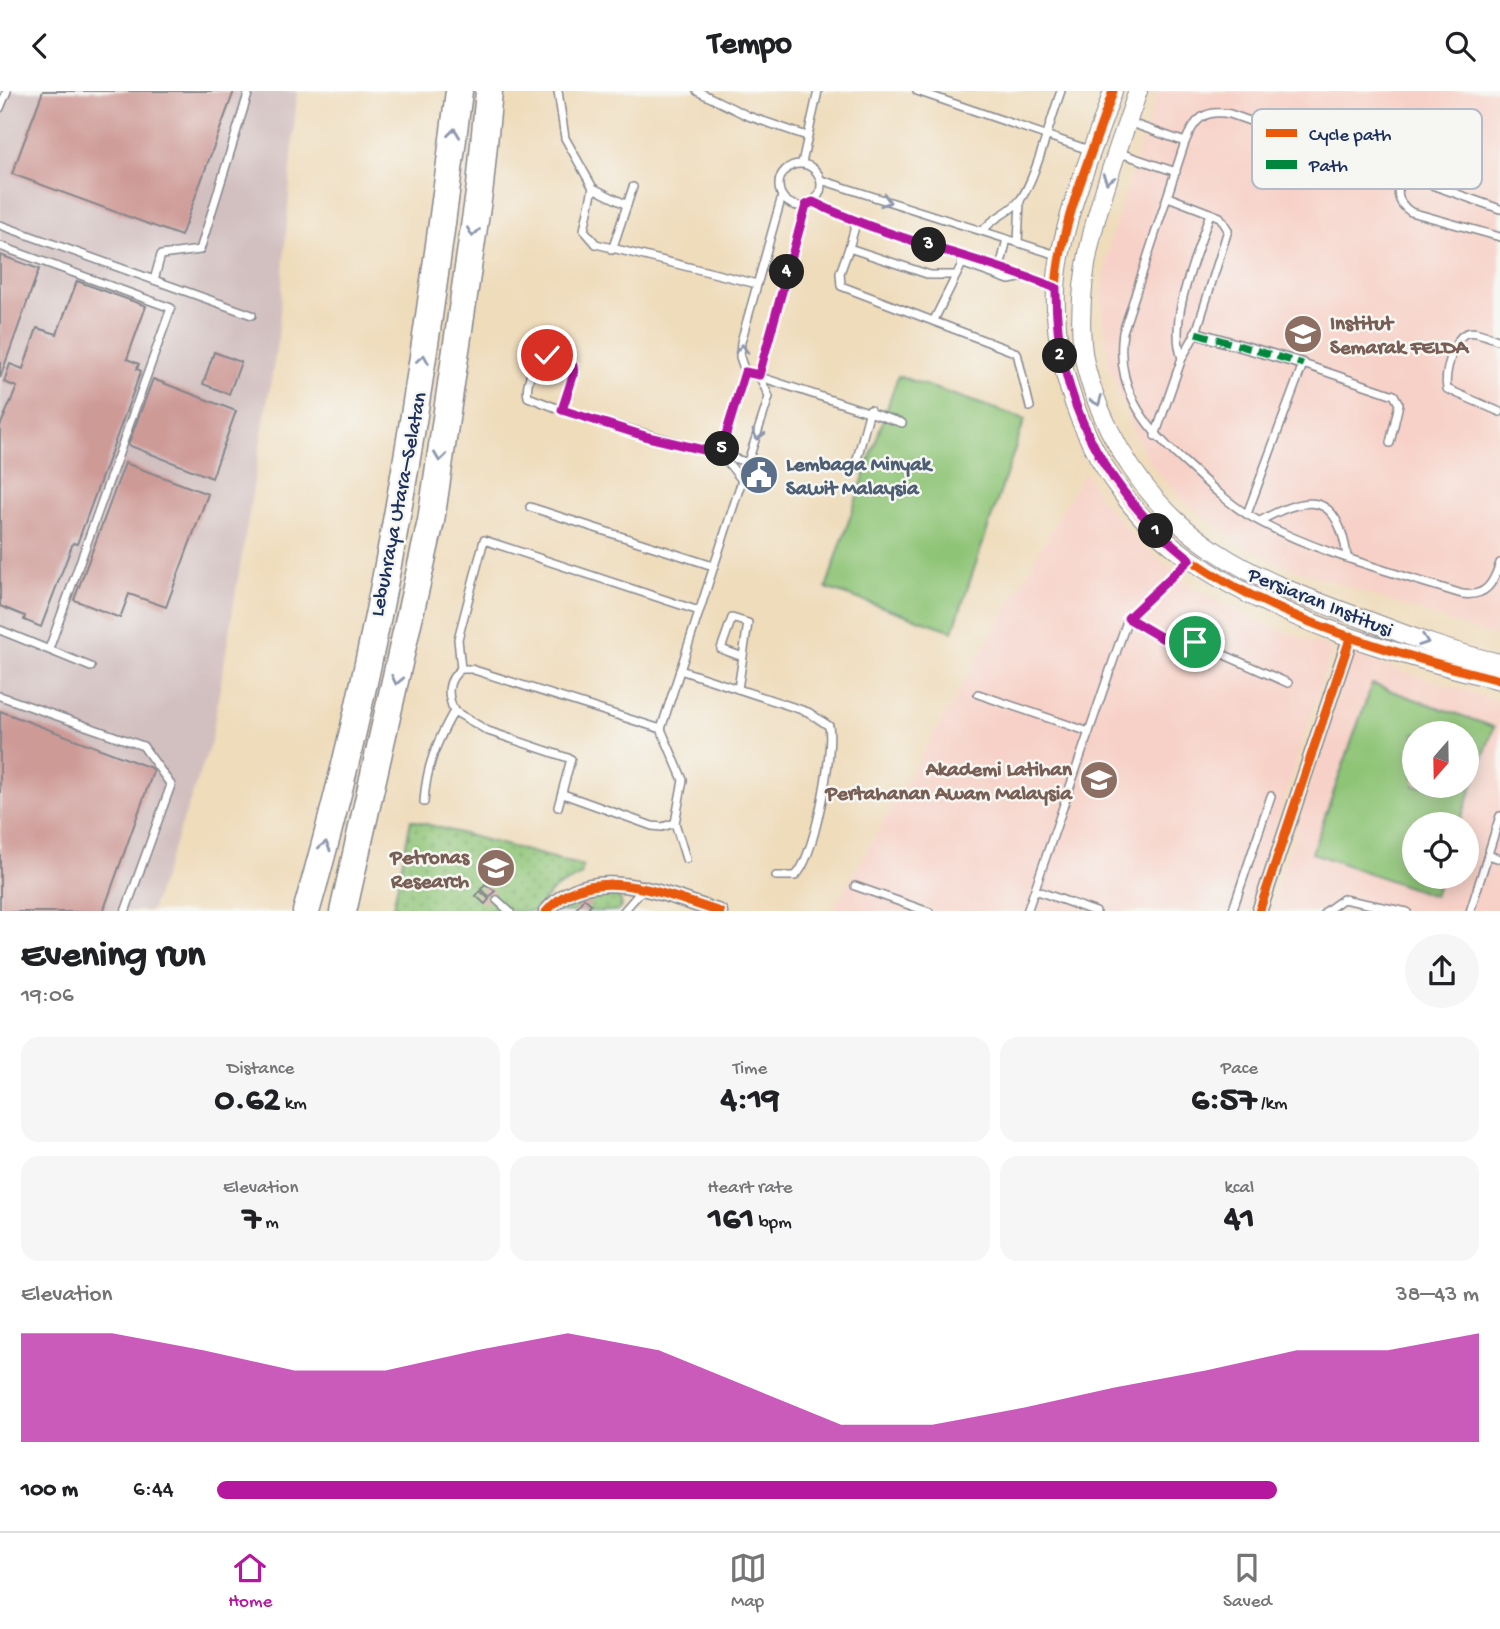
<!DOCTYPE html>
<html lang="en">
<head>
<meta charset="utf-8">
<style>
  body { margin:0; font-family:"Gochi Hand",sans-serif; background:#f6f6f6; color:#202124; height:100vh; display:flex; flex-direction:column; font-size:26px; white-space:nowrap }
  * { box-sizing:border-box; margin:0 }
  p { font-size:23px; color:#757577 }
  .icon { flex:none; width:38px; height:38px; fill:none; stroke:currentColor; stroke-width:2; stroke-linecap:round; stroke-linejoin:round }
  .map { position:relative; height:820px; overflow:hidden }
  .side { display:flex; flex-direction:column; background:#fff; flex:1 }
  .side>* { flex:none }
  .needle { width:46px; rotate:200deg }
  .fabs { position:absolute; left:1402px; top:630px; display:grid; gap:14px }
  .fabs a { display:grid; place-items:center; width:77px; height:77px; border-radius:50%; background:#fff; box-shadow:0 4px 18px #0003; font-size:35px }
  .pin { position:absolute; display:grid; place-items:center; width:60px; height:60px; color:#fff; margin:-30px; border:4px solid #fff; border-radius:50%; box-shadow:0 2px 7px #0007 }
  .km { position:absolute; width:35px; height:35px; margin:-18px; border-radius:50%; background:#222; color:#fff; font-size:19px; line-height:35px; text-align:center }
  .round { display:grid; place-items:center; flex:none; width:74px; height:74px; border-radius:37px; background:#f6f6f6 }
  .summary { display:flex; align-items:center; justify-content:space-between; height:119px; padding:0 21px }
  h1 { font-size:38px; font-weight:700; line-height:52px }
  .stats { display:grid; grid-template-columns:repeat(3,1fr); gap:10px; height:119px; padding:7px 21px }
  .stats div { display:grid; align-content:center; border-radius:18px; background:#f6f6f6; text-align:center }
  .stats b { font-size:35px; font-weight:700 }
  .stats small { font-size:19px; font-weight:400 }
  .stats p { font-size:19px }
  .chart { height:196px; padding:14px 21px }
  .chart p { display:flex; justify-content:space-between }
  .chart svg { width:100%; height:126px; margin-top:7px; fill:#b5179e; opacity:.7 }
  ul { padding:0 21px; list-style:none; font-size:23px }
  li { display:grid; grid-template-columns:112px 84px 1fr; align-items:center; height:52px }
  li i { height:18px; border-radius:9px; background:#b5179e }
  header { display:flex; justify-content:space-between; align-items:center; height:91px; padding:0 21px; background:#fff; font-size:32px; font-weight:700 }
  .tabs { display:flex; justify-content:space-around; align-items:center; height:98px; border-top:2px solid #e0e0e0; background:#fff; font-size:19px; color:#757577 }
  .tabs a { display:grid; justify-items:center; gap:4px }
  .tabs .on { color:#b5179e }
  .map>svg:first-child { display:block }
</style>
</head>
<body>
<header><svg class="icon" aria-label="back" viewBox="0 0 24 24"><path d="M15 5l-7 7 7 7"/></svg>Tempo<svg class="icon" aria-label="search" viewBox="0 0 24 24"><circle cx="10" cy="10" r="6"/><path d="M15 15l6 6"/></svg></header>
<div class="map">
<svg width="1500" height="821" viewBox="0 0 1500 821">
  <defs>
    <pattern id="grass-dots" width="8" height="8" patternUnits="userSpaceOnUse" patternTransform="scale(1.75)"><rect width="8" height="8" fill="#8ec476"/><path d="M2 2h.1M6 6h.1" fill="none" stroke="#73a064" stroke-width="1.8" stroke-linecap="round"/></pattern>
  </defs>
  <rect width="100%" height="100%" fill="#f6f6f2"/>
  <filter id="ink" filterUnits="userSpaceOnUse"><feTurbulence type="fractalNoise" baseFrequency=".0143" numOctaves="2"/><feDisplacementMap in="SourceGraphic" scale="14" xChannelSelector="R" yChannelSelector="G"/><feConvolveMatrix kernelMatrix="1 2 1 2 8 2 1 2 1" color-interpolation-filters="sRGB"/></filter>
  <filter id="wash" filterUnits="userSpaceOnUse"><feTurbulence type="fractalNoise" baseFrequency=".00686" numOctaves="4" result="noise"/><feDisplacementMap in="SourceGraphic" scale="28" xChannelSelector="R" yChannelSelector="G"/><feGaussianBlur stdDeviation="1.57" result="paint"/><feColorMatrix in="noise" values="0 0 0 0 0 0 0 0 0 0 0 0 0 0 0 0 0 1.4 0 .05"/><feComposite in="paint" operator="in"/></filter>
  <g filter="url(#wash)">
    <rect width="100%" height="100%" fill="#efdcbb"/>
    <!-- built -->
    <g fill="#f7d1c7" fill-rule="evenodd">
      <polygon points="1158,0 1500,0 1500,548 1283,474 1231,447 1184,410 1151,373 1133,339 1109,275 1102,211 1109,154"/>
      <polygon points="1085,381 1100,408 1141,454 1197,499 1258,531 1332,558 1249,820 832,821"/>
      <path d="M1351,564L1500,611V820L1270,821ZM1414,642H1466V695H1414ZM1414,733H1466V786H1414Z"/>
    </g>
    <!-- industrial -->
    <polygon fill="#d2bfc0" points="0,0 297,0 278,247 211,651 151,820 0,820"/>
    <!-- grass -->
    <g fill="url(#grass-dots)" stroke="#547a6a" stroke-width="2">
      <polygon points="411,729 583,775 581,784 554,798 534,820 392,821"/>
      <path d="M603,799C614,801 619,803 622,814L618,820L554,821L566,808Z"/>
    </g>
    <!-- garden -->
    <g fill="#8ec476" stroke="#547a6a" stroke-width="2" fill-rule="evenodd">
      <polygon points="898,285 1025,328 953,540 826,497"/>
      <path d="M1372,593L1494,636L1459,733H1414V786H1441L1434,805L1312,762ZM1414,642H1466V695H1414Z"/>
    </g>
    <g id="blocks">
      <!-- building -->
      <g fill="#ce9a96">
        <polygon points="43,0 234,0 181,145 12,83"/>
        <polygon points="0,164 39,178 0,287"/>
        <polygon points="77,190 146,215 127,268 139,273 137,278 141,280 77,453 73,452 41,536 24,529 25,525 0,515 0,335 17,296 4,291 10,273 23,278 37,237 57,243"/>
        <polygon points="214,261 241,271 229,303 203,293"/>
        <polygon points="153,288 236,320 212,387 128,354"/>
        <polygon points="125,372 208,403 166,516 129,503 120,527 74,509"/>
        <polygon points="0,620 154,678 103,821 0,821"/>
        <polygon points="485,793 495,800 490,806 481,798"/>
        <polygon points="480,800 489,808 485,813 476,805"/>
        <polygon points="584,807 591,813 585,821 574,821"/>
      </g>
    </g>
  </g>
  <g filter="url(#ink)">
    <use href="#blocks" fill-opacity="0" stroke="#85868c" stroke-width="2"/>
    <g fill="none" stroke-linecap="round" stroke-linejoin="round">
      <defs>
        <g id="service">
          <polyline points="558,0 565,47 593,97 584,139 596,153 757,193"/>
          <polyline points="697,0 748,25 807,45"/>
          <polyline points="917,0 1092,60"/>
          <polyline points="0,17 7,0"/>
          <polyline points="1128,31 1185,51"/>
          <polyline points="1117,61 1176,81"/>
          <polyline points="802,72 818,0"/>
          <circle cx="800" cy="94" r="21"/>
          <path d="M1401,82C1397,99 1395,111 1411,121L1500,146"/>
          <polyline points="821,89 1060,165"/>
          <polyline points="593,97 627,114"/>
          <path d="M813,111C890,149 976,165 1056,197"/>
          <path d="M1500,118L1230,23C1204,18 1195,28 1185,51L1123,241C1115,296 1143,334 1182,369C1203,388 1224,409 1248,424C1307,459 1395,482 1462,503C1486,506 1493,493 1500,472"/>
          <polyline points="856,132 849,157 930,184 954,184"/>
          <polyline points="0,134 252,224"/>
          <path d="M983,140C993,125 1009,123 1020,109C1035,90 1051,27 1061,0"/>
          <polyline points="1018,151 1020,110"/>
          <polyline points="0,155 171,217 49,558"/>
          <polyline points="849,157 840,182 841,195 1017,262 1030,316"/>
          <polyline points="612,159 633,96"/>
          <polyline points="961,172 1009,189 1024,186"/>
          <polyline points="1000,177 1007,148"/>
          <polyline points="154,189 161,164 200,159 249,0"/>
          <polyline points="934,229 966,165"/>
          <path d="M1500,250C1491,247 1477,239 1467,242C1453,246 1444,285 1447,298L1500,321"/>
          <path d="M1182,267C1167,228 1198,162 1210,122"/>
          <polyline points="745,281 902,332"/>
          <path d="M562,319L528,306C525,294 533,273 542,265L565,270L573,275L574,282L562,319L750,372"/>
          <polyline points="1155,345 1182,267 1196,242 1228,139 1220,126 1168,106"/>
          <polyline points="857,368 870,319"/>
          <polyline points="741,388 721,363 745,281 740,266 741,251 782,105"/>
          <polyline points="530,416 713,475"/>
          <polyline points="1247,423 1303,273 1394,304 1399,313 1390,352"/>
          <path d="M1260,430C1309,402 1338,402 1347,465"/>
          <polyline points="1128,527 1162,547 1195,551 1288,592"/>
          <polyline points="0,539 91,576"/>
          <polyline points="461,578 458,548 484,449 699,520"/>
          <path d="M680,579L808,621L829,635C834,660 814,770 795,785H776"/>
          <polyline points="738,598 748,532 732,527 721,558 743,566"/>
          <polyline points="978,603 1089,641"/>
          <polyline points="0,605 143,655 171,694 125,821"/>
          <polyline points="454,620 488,640 571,668 558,716"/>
          <polyline points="661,638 769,306 759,284 806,114"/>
          <polyline points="563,703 652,735 662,736 675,732"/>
          <path d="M424,711C426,676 437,650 454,620C447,604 446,590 461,578H471L661,638L683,689L675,732L686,768"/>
          <polyline points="1488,764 1500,768"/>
          <polyline points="855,795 929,821"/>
          <polyline points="1035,799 1096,821"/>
          <polyline points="497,809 510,821"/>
          <polyline points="623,821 643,798"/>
          <polyline points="1027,821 1128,527 1189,469"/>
          <polyline points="1232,821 1271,705"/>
          <polyline points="1325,821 1343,808 1407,821"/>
          <polyline points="1470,821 1500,725"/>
        </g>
        <polyline id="pedestrian" points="1196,242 1303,273"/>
        <g id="minor">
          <path d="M546,821C590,768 665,804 720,821"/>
          <polyline points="1259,821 1351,545"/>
        </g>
        <g id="tertiary">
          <path d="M1113,0C1092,64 1060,131 1056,198C1054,243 1063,286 1080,328C1103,383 1140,434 1190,468C1277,529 1397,564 1500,589"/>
          <path d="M1138,0C1111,80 1075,165 1082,252C1084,281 1096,311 1109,338C1165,451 1251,487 1364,528C1408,545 1453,562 1500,572"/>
        </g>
        <g id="motorway">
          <path d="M306,821C384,553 425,276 459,0"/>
          <polyline points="343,821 431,430 480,95 489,0"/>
        </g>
      </defs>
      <!-- service casing -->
      <use href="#service" stroke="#85868c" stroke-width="10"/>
      <!-- pedestrian casing -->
      <use href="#pedestrian" stroke="#85868c" stroke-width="13"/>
      <!-- minor casing -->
      <use href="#minor" stroke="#85868c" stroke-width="17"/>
      <!-- tertiary casing -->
      <use href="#tertiary" stroke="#85868c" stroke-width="20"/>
      <!-- motorway casing -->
      <use href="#motorway" stroke="#85868c" stroke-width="29"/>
      <!-- service -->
      <use href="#service" stroke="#fff" stroke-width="7"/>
      <!-- pedestrian -->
      <use href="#pedestrian" stroke="#fff" stroke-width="10"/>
      <!-- minor -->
      <use href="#minor" stroke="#fff" stroke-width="14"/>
      <!-- tertiary -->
      <use href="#tertiary" stroke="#fff" stroke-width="18"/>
      <!-- motorway -->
      <use href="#motorway" stroke="#fff" stroke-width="26"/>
      <!-- quiet -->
      <polyline stroke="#00873e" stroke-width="7" stroke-dasharray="14 7" stroke-linecap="butt" points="1196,242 1303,273"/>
      <defs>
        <g id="cycleway">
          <path d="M1113,0C1092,64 1060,131 1056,198C1054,243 1063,286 1080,328C1103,383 1140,434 1190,468C1277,529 1397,564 1500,589"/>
          <path d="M546,821C590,768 665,804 720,821"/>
          <polyline points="1259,821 1351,545"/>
        </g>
      </defs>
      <!-- cycleway casing -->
      <use href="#cycleway" stroke="#f6f6f2" stroke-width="13"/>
      <!-- cycleway -->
      <use href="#cycleway" stroke="#e8590c" stroke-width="9"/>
    </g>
    <!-- one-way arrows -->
    <defs><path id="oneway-chevron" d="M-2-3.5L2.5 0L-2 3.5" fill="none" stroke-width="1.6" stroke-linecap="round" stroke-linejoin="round" transform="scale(1.75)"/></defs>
    <g stroke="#8d97ae">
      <use href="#oneway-chevron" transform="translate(454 42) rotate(-83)"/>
      <use href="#oneway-chevron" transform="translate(1108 88) rotate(107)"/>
      <use href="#oneway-chevron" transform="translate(886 110) rotate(18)"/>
      <use href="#oneway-chevron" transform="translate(473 141) rotate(98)"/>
      <use href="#oneway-chevron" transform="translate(742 258) rotate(-88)"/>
      <use href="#oneway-chevron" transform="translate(423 268) rotate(-81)"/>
      <use href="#oneway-chevron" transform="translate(1097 310) rotate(68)"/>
      <use href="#oneway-chevron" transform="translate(758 344) rotate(106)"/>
      <use href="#oneway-chevron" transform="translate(440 366) rotate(98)"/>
      <use href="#oneway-chevron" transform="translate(1424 550) rotate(19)"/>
      <use href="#oneway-chevron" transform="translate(397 589) rotate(102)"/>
      <use href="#oneway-chevron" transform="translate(325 755) rotate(-77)"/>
    </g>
  </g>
  <g fill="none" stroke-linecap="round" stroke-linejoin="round" filter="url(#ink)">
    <defs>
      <path id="route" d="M547,264L573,275L574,282L562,319L648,346L720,363L745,281L759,284L806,114L813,111C890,149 976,165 1056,197C1055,307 1105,401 1190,468L1128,527L1162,547L1195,551"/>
    </defs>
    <!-- route casing -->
    <use href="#route" stroke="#fff" stroke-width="14"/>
    <!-- route -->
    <use href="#route" stroke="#b5179e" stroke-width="9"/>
  </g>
  <!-- icons -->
  <defs>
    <symbol id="university-disc" viewBox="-11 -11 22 22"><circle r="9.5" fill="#8d6e63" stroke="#f6f6f2"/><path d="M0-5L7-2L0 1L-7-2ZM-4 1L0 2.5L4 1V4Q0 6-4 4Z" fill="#fff"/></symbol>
    <symbol id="civic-disc" viewBox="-11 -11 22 22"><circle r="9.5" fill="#5c6f8a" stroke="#f6f6f2"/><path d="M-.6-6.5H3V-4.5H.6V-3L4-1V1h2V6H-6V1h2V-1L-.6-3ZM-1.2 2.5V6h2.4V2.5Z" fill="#fff"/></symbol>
  </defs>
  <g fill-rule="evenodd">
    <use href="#university-disc" x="1281" y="221" width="44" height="44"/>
    <use href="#civic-disc" x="737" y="362" width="44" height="44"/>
    <use href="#university-disc" x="1077" y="667" width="44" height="44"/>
    <use href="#university-disc" x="474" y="755" width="44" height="44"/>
  </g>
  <g text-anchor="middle" stroke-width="5" stroke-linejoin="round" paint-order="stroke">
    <!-- education labels -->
    <g font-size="21" font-weight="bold" fill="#785e54" stroke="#f6f6f2" text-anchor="end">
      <text x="1330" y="238" text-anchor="start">Institut<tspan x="1330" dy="24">Semarak FELDA</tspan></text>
      <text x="1072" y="684">Akademi Latihan<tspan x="1072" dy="24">Pertahanan Awam Malaysia</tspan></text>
      <text x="469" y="772">Petronas<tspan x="469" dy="24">Research</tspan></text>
    </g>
    <!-- service labels -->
    <g font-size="21" font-weight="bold" fill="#4e5e75" stroke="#f6f6f2" text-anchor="start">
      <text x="786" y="379">Lembaga Minyak<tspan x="786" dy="24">Sawit Malaysia</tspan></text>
    </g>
    <!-- street labels -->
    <g font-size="21" fill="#1b2f5e" stroke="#f6f6f2">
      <text transform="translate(397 413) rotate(-79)" y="7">Lebuhraya Utara–Selatan</text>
      <text transform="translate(1321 510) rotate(22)" y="7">Persiaran Institusi</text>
    </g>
  </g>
  <!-- legend -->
  <rect x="1252" y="18" width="230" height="80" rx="10" fill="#f6f6f2" stroke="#b4bac6" stroke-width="2"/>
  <rect x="1266" y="38" width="31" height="8" fill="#e8590c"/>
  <rect x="1266" y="69" width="31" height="9" fill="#00873e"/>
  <g font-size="19" fill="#1b2f5e">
    <text x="1309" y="49">Cycle path</text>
    <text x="1309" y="80">Path</text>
  </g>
</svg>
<div class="fabs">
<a><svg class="needle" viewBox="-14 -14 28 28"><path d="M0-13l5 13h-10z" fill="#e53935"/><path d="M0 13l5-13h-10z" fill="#757577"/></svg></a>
<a><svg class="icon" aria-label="locate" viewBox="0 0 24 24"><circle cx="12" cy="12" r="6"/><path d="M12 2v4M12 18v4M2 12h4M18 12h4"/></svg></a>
</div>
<div class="pin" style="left:1195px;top:551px;background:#1e9e55"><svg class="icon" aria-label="arrive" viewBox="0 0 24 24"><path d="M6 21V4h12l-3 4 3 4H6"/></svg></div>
<div class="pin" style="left:547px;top:264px;background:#d93025"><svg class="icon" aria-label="check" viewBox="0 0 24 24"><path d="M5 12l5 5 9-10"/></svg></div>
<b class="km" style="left:1156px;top:440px">1</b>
<b class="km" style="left:1060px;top:265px">2</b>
<b class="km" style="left:929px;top:154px">3</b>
<b class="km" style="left:787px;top:181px">4</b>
<b class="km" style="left:722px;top:358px">5</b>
</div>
<section class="side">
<div class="summary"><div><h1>Evening run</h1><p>19:06</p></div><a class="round"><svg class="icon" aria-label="share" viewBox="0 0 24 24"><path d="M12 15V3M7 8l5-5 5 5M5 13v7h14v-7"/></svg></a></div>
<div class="stats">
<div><p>Distance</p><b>0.62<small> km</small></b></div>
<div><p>Time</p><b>4:19</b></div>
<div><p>Pace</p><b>6:57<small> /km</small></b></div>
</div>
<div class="stats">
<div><p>Elevation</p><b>7<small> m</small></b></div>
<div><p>Heart rate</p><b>161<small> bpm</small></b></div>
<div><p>kcal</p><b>41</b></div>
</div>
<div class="chart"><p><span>Elevation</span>38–43 m</p>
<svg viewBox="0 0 160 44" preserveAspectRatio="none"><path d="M0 44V6L10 6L20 12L30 19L40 19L50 12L60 6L70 12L80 25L90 38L100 38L110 32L120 25L130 19L140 12L150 12L160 6V44z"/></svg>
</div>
<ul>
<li><b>100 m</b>6:44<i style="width:84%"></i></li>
</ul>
</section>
<nav class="tabs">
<a class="on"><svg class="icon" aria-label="home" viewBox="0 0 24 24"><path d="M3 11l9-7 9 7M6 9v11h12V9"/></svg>Home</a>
<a><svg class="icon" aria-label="map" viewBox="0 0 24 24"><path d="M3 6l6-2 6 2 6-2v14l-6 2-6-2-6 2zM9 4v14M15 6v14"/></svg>Map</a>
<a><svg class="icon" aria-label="saved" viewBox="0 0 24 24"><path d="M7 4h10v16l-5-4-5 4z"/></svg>Saved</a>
</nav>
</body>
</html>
